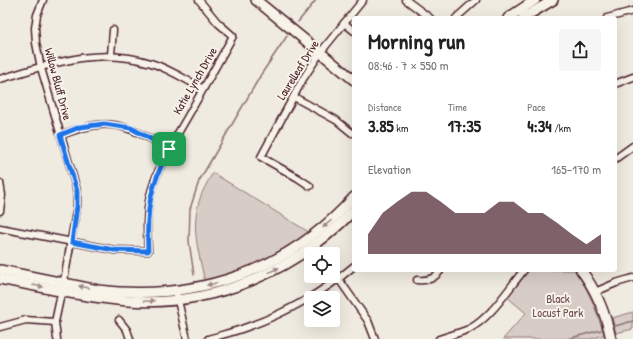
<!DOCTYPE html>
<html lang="en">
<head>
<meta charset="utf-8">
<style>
  body { margin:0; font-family:"Patrick Hand",sans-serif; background:#f6f6f6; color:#222; height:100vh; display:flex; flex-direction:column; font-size:15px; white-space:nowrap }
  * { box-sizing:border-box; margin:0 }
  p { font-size:13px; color:#767676 }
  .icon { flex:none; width:22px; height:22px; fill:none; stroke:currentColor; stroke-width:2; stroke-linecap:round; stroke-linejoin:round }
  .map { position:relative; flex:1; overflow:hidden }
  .panel { position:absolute; left:352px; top:16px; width:265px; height:256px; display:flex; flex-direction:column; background:#fff; border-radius:4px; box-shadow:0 4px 16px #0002 }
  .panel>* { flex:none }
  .fabs { position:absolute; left:304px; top:247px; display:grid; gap:8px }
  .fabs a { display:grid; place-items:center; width:36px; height:36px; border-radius:4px; background:#fff; box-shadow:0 4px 16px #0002; font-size:20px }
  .pin { position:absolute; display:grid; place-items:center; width:34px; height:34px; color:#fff; margin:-17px; border-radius:8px; box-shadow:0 2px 6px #0006 }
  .round { display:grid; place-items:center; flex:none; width:42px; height:42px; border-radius:4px; background:#f6f6f6 }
  .headline { display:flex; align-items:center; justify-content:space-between; height:68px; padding:0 16px }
  h1 { font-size:22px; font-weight:700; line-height:30px }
  .figures { display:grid; grid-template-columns:repeat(3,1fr); gap:6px; height:68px; padding:4px 16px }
  .figures div { display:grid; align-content:center }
  .figures b { font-size:17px; font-weight:700 }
  .figures small { font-size:11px; font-weight:400 }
  .figures p { font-size:11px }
  .chart { height:112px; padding:8px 16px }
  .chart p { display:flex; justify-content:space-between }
  .chart svg { width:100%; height:72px; margin-top:4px; fill:#4a1f2b; opacity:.7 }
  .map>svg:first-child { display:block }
</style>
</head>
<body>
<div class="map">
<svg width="633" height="339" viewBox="0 0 633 339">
  <rect width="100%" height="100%" fill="#f0ebe0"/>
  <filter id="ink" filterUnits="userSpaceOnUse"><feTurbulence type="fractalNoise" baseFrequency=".025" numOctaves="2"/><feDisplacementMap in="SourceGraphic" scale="8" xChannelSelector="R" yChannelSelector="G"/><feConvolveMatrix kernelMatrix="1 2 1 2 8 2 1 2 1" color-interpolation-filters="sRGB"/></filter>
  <g filter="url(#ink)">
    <!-- green -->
    <g fill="#d8cdc6" stroke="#917678">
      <path d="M213,173L307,231L311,234L256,266L205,283C196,239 186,214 213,173Z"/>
      <path d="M529,270H574C589,290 597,311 604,335L590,339H503L526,313L507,297Z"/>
      <polygon points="633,312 633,329 616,333 612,318"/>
    </g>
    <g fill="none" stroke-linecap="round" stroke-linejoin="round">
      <!-- stream -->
      <g stroke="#8b6f72" stroke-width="1.5">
        <polyline points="298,22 316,0"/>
        <polyline points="194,275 189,241 190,209 199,181 262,73 287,36"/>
        <polyline points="615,326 633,321"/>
        <polyline points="567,339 601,330"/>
      </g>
      <defs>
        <g id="street">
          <polyline points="43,0 37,15 35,28 36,43 41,68 74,180 77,191 77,206 65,275 55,322 57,339"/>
          <polyline points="406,0 430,18"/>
          <polyline points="456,18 476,0"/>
          <polyline points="607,18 633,11"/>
          <polyline points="344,23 354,31"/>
          <polyline points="111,55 113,30"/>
          <path d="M0,79C51,64 98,46 151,63C170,69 186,80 203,89"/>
          <polyline points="615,84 633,77"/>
          <polyline points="294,97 336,120 352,133"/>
          <path d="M61,135C111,116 124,124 169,149"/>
          <polyline points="615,159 633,146"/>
          <polyline points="0,183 2,195 0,211"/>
          <polyline points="310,186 298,178 261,157 303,79 320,53 363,0"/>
          <path d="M0,228L114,250L148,251C147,232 146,214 150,196C157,167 173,142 188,116C203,89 218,63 233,36L218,23L199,0"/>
          <polyline points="338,278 368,321 375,339"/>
          <path d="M417,280C428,281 434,279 441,270"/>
          <polyline points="595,292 616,283 633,278"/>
          <polyline points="177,296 187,339"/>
          <polyline points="119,320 127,330 130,339"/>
          <polyline points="0,327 26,320 55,322"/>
          <path d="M208,339C221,335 234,332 247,327C284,314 324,292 354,266"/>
          <path d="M439,339C449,336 459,333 469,329C491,318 508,289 524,270"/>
        </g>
        <g id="secondary">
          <polyline points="256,0 354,80"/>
          <polyline points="508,18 535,0"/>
          <polyline points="523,18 553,0"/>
          <path d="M0,270L98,290C197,302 288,271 354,197"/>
          <path d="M581,270C596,290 606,315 611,339"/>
          <path d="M0,279C42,287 85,298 128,301C213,307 296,271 354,210"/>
        </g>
      </defs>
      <!-- street casing -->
      <use href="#street" stroke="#4a1f2b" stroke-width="9"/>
      <!-- secondary casing -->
      <use href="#secondary" stroke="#4a1f2b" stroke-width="12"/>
      <!-- street -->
      <use href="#street" stroke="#f7f3e8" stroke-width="6"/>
      <!-- secondary -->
      <use href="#secondary" stroke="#f7f3e8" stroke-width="9"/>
    </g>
    <!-- one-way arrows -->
    <defs><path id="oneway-solid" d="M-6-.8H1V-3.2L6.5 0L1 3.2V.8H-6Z"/></defs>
    <g fill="#a0898a">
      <use href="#oneway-solid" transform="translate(327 224) rotate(139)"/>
      <use href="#oneway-solid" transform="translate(274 270) rotate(-26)"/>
      <use href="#oneway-solid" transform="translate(212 284) rotate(166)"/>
      <use href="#oneway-solid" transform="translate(38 286) rotate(11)"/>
      <use href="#oneway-solid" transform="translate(84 287) rotate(-168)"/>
      <use href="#oneway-solid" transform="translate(149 301) rotate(-2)"/>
    </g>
  </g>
  <g fill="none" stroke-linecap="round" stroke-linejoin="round" filter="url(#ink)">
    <defs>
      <path id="route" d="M104,124L131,128L169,149C150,188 146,208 148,251L114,250L72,242L77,206V191L60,135L80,127Z"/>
    </defs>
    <!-- route casing -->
    <use href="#route" stroke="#fff" stroke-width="8"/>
    <!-- route -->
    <use href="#route" stroke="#1a73e8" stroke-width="5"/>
  </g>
  <g text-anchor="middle" stroke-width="4" stroke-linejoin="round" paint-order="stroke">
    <!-- street labels -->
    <g font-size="12" fill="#4a1f2b" stroke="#f7f3e8">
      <text transform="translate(298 70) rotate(-58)" y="4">Laurelleaf Drive</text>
      <text transform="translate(195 81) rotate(-60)" y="4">Katie Lynch Drive</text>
      <text transform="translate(58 84) rotate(75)" y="4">Willow Bluff Drive</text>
    </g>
    <!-- park labels -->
    <g font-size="12" fill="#6e4a52" stroke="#f7f3e8">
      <text x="558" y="303">Black<tspan x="558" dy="14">Locust Park</tspan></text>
    </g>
  </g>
</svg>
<div class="fabs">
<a><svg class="icon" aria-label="locate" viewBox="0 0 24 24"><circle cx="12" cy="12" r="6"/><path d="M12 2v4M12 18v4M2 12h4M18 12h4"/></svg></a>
<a><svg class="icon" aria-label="layers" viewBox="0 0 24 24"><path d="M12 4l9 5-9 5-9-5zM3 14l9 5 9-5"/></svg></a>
</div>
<div class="pin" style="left:169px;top:149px;background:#1e9e55"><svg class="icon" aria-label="arrive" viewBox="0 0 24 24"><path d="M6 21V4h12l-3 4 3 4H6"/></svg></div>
<section class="panel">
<div class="headline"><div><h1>Morning run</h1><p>08:46 · 7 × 550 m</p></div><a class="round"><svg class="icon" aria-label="share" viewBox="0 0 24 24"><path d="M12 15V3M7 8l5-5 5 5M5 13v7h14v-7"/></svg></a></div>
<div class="figures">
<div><p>Distance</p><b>3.85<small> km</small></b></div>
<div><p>Time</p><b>17:35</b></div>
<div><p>Pace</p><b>4:34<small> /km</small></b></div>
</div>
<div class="chart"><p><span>Elevation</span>165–170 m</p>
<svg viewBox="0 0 160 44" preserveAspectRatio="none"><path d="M0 44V32L10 19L20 12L30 6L40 6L50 12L60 19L70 19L80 19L90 12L100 12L110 19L120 19L130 25L140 32L150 38L160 32V44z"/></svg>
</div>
</section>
</div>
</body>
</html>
